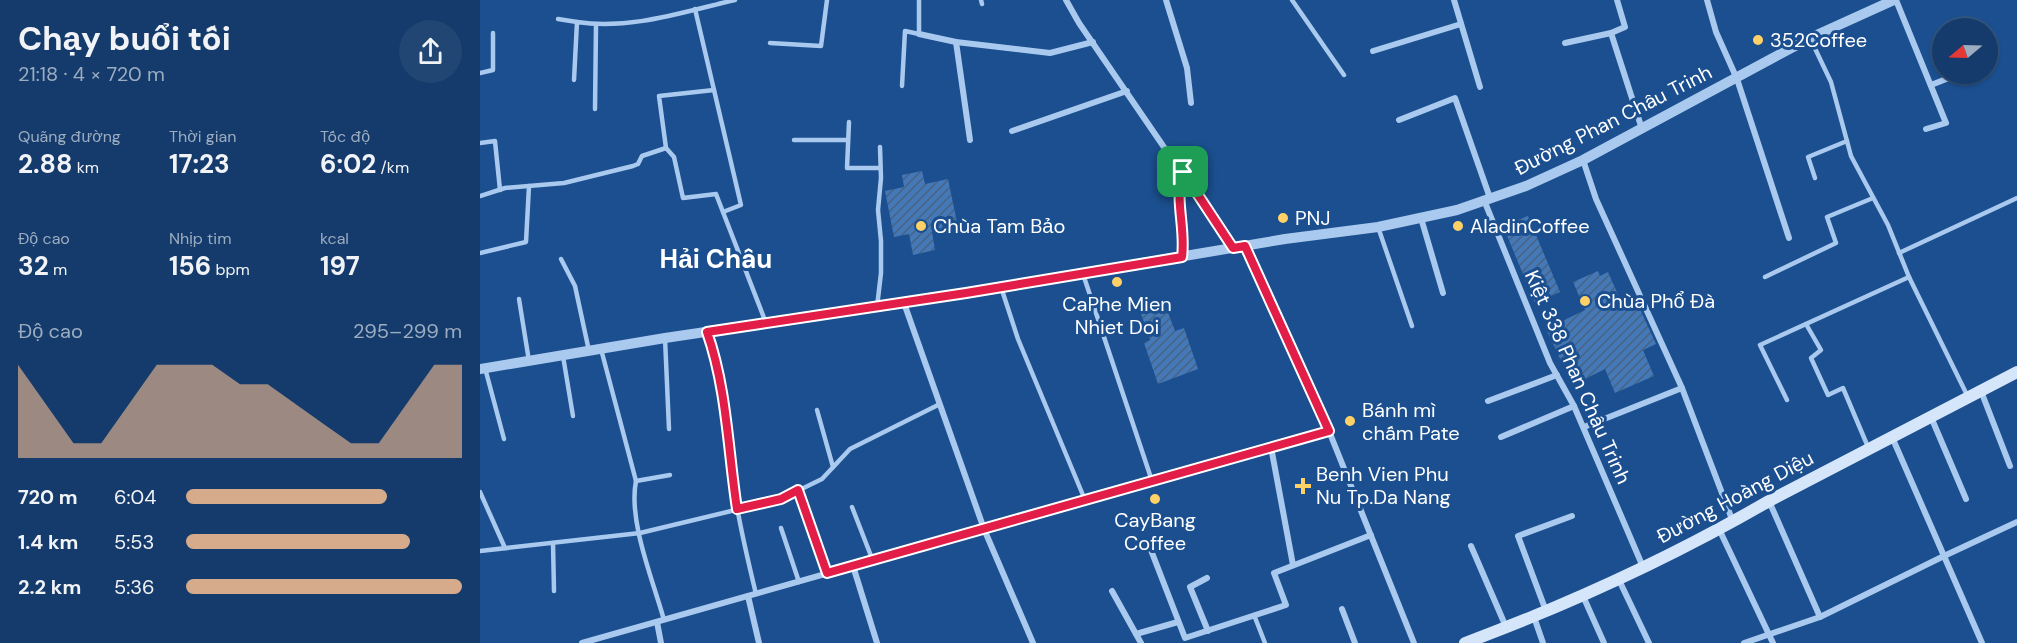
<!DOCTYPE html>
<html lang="vi">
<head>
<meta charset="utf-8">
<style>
  body { margin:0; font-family:"DM Sans",sans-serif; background:#214673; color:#f1f3f6; height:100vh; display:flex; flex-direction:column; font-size:22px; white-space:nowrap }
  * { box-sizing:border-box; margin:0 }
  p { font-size:20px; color:#9dadc1 }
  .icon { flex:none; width:33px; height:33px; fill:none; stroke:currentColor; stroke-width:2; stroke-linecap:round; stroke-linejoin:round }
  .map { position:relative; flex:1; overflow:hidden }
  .panel { display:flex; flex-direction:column; background:#143b6b; width:480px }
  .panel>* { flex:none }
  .needle { width:39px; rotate:251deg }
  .fabs { position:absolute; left:1452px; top:18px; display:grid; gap:12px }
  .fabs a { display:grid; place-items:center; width:66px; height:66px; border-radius:50%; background:#143b6b; box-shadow:0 2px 4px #0004,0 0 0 2px #33557e; font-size:30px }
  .pin { position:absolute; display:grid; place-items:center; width:51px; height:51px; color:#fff; margin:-26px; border-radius:12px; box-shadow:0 3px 9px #0006 }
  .round { display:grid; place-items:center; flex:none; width:63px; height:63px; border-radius:32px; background:#214673 }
  .head { display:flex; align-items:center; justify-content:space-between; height:102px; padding:0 18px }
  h1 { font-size:33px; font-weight:700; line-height:45px }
  .metrics { display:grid; grid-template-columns:repeat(3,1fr); gap:9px; height:102px; padding:6px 18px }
  .metrics div { display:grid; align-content:center }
  .metrics b { font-size:26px; font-weight:700 }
  .metrics small { font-size:16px; font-weight:400 }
  .metrics p { font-size:16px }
  .chart { height:168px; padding:12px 18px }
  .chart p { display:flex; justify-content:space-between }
  .chart svg { width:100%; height:108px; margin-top:6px; fill:#d6ab8b; opacity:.7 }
  ul { padding:0 18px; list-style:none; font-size:20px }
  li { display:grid; grid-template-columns:96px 72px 1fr; align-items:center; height:45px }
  li i { height:15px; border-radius:8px; background:#d6ab8b }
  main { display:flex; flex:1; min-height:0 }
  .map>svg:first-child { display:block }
</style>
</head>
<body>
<main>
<section class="panel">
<div class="head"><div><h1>Chạy buổi tối</h1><p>21:18 · 4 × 720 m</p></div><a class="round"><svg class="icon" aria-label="share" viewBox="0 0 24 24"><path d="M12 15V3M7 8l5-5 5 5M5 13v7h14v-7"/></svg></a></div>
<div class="metrics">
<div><p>Quãng đường</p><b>2.88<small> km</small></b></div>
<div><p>Thời gian</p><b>17:23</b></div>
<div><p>Tốc độ</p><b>6:02<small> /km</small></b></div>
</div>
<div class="metrics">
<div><p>Độ cao</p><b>32<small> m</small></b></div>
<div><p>Nhịp tim</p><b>156<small> bpm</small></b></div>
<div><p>kcal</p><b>197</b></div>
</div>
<div class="chart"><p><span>Độ cao</span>295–299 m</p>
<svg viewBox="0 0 160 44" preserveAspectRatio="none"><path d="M0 44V6L10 22L20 38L30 38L40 22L50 6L60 6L70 6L80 14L90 14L100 22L110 30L120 38L130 38L140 22L150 6L160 6V44z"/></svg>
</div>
<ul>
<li><b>720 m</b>6:04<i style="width:73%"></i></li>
<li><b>1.4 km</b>5:53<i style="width:81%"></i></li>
<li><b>2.2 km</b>5:36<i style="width:100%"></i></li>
</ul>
</section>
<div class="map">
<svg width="1537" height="643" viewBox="0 0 1537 643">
  <defs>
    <pattern id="building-hatch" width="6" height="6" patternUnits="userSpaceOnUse" patternTransform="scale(1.5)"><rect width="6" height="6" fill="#4478b7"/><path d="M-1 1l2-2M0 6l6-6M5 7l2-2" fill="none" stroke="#486282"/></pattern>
  </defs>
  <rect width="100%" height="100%" fill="#1b4f8f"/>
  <!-- building -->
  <g fill="url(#building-hatch)">
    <polygon points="442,171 445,184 468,179 478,227 452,232 455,250 433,255 429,234 414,237 405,191 424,187 422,175"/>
    <polygon points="1048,216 1080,292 1055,303 1023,226"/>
    <polygon points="1118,271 1120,276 1128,272 1140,299 1153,294 1176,344 1163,350 1174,376 1135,393 1125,369 1101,381 1090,359 1082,363 1066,329 1105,310 1093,282"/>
    <polygon points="684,302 695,331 704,328 718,369 678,384 664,343 670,340 660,311"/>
  </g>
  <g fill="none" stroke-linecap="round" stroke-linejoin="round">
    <!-- service -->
    <g stroke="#a9c9ee" stroke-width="4.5">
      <polyline points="501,0 502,4"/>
      <polyline points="812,0 864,75"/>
      <polyline points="215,9 261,205 243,212"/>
      <polyline points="78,19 97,22"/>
      <polyline points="1330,38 1351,82 1371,156 1408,225 1429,277 1488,397"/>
      <polyline points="290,43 341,46 347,0"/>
      <polyline points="0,73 13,70 13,33"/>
      <path d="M94,80L97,22C151,30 202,12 255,0"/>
      <polyline points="422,86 425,31 439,34 439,0"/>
      <polyline points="234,90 179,96 186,148 194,157 203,198 236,194 286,323"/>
      <polyline points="115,109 116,25"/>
      <polyline points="369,122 367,168 400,168"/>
      <polyline points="314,140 368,140"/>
      <polyline points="0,143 15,141 20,190"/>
      <polyline points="1335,178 1328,157 1367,141"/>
      <polyline points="0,196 25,188 84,183 153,166 158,164 162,156 186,148"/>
      <polyline points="898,227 932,326"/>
      <polyline points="0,253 46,242 49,186"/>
      <polyline points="1419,253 1537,198"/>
      <polyline points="81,259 95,286 109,351"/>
      <polyline points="603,274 672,481"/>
      <polyline points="1285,277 1356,243 1347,217 1393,198"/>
      <polyline points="521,287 538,339 605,500"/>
      <polyline points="39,299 49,361"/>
      <polyline points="397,307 401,273 401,241 398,210 401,178 400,147"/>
      <polyline points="1326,324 1341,350 1331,358 1348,395 1363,388 1388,447"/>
      <path d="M227,332C245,384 247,441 255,495C260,528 268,561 276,594"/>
      <polyline points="185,338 189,429"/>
      <path d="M121,349L156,481C148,521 173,580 184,620"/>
      <polyline points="83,356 93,416"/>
      <polyline points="5,368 24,439"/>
      <polyline points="1307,400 1280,345 1429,277"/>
      <polyline points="337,410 353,467"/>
      <polyline points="156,481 190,475"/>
      <polyline points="318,491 347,573"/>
      <polyline points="0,492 25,548"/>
      <polyline points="372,507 393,561"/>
      <polyline points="301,528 319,582"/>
      <polyline points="73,543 74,591"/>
      <polyline points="0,551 160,533 301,499 342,479 370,449 460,404"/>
      <polyline points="774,615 785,643"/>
    </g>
    <!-- minor -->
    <g stroke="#a9c9ee" stroke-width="6">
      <polyline points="586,0 599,23 753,248"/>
      <polyline points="686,0 707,68 711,103"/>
      <polyline points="974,0 1000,87"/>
      <polyline points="1227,0 1236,32 1257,79 1309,238"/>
      <polyline points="1416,0 1466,123 1446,129"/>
      <polyline points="1131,33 1162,129"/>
      <polyline points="439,34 476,42 570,53 613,42"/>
      <polyline points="476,42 490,140"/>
      <polyline points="1085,43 1131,33 1145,27 1137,0"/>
      <polyline points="893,51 981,24"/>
      <polyline points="1451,85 1479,74"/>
      <polyline points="919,120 975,98 1010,198"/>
      <polyline points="532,131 647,91"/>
      <polyline points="1103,160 1116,199 1202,388 1253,522"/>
      <polyline points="1004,200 1070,363 1094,406 1163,567"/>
      <polyline points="941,218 963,293"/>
      <polyline points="765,246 849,431 934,643"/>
      <path d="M702,257C707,228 694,200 703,173"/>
      <polyline points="424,303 504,529 553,643"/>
      <polyline points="1501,391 1530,466"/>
      <polyline points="1008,401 1077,375"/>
      <polyline points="1451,417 1486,499"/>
      <polyline points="1104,427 1202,388"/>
      <polyline points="1021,437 1094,406"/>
      <polyline points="1412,437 1502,643"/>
      <polyline points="791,447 813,565"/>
      <polyline points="1289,501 1340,617"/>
      <polyline points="1239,529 1293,643"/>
      <polyline points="669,545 705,638 806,605 794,573 891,535"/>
      <polyline points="991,546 1026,627"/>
      <polyline points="373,566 397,643"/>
      <polyline points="727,578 710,587 728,631"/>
      <polyline points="1139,580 1169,643"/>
      <polyline points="632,591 661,643"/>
      <polyline points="268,596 279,643"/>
      <polyline points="1103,596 1124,643"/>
      <polyline points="862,609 875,643"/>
      <polyline points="1066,611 1038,536 1092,516"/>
      <polyline points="1054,617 1063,643"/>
      <polyline points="177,622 181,643"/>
      <polyline points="656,634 698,622"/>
      <polyline points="102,643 849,431"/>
      <polyline points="1264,643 1340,617 1464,556 1537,522"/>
    </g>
    <!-- tertiary -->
    <polyline stroke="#a9c9ee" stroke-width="10" points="0,369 185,338 486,293 805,239 898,227 977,210 1046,186 1103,160 1330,38 1414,0"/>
    <!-- secondary -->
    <path stroke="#d6e6fa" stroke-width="12" d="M985,643C1090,604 1192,557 1289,501L1537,372"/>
  </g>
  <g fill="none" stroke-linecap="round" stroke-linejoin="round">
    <defs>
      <path id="route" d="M703,172L753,248L765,246L849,431L347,573L318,490L301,499L257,509C248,451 247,389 227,332L486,293L702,257C706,228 694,200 703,172Z"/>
    </defs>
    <!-- route casing -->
    <use href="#route" stroke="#fff" stroke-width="12"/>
    <!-- route -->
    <use href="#route" stroke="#e11d48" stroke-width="8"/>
  </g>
  <!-- markers -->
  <g fill="#ffd166" stroke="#1b4f8f" stroke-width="2">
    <circle cx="1278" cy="40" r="6"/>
    <circle cx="803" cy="218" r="6"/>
    <circle cx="441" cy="226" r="6"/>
    <circle cx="978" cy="226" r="6"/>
    <circle cx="637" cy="282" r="6"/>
    <circle cx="1105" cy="301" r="6"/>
    <circle cx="870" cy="421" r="6"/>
    <path d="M820 477h6v6h6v6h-6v6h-6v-6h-6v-6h6z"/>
    <circle cx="675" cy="499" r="6"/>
  </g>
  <g text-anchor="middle" stroke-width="6" stroke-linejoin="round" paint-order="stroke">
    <!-- poi labels -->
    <g font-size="20" fill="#fff" stroke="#1b4f8f" text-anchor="start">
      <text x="1290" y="47">352Coffee</text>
      <text x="815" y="225">PNJ</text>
      <text x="453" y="233">Chùa Tam Bảo</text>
      <text x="990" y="233">AladinCoffee</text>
      <text x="1117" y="308">Chùa Phổ Đà</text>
      <text x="637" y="311" text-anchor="middle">CaPhe Mien<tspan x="637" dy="23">Nhiet Doi</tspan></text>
      <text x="882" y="417">Bánh mì<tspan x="882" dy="23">chấm Pate</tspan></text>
      <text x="836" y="481">Benh Vien Phu<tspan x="836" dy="23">Nu Tp.Da Nang</tspan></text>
      <text x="675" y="527" text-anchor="middle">CayBang<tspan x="675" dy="23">Coffee</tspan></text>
    </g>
    <!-- street labels -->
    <g font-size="20" fill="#fff" stroke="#1b4f8f">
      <text transform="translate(1133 120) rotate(-27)" y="7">Đường Phan Châu Trinh</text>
      <text transform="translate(1098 377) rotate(66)" y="7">Kiệt 338 Phan Châu Trinh</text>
      <text transform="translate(1255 497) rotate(-28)" y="7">Đường Hoàng Diệu</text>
    </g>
    <!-- district labels -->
    <g font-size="26" font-weight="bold" fill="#fff" stroke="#1b4f8f">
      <text x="236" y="268">Hải Châu</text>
    </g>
  </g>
</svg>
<div class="fabs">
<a><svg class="needle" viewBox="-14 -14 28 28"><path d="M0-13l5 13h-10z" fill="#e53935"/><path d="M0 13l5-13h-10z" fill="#9dadc1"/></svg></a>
</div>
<div class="pin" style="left:703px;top:172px;background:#1e9e55"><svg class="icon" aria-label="arrive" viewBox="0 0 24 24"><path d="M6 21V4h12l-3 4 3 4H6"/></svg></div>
</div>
</main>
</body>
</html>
